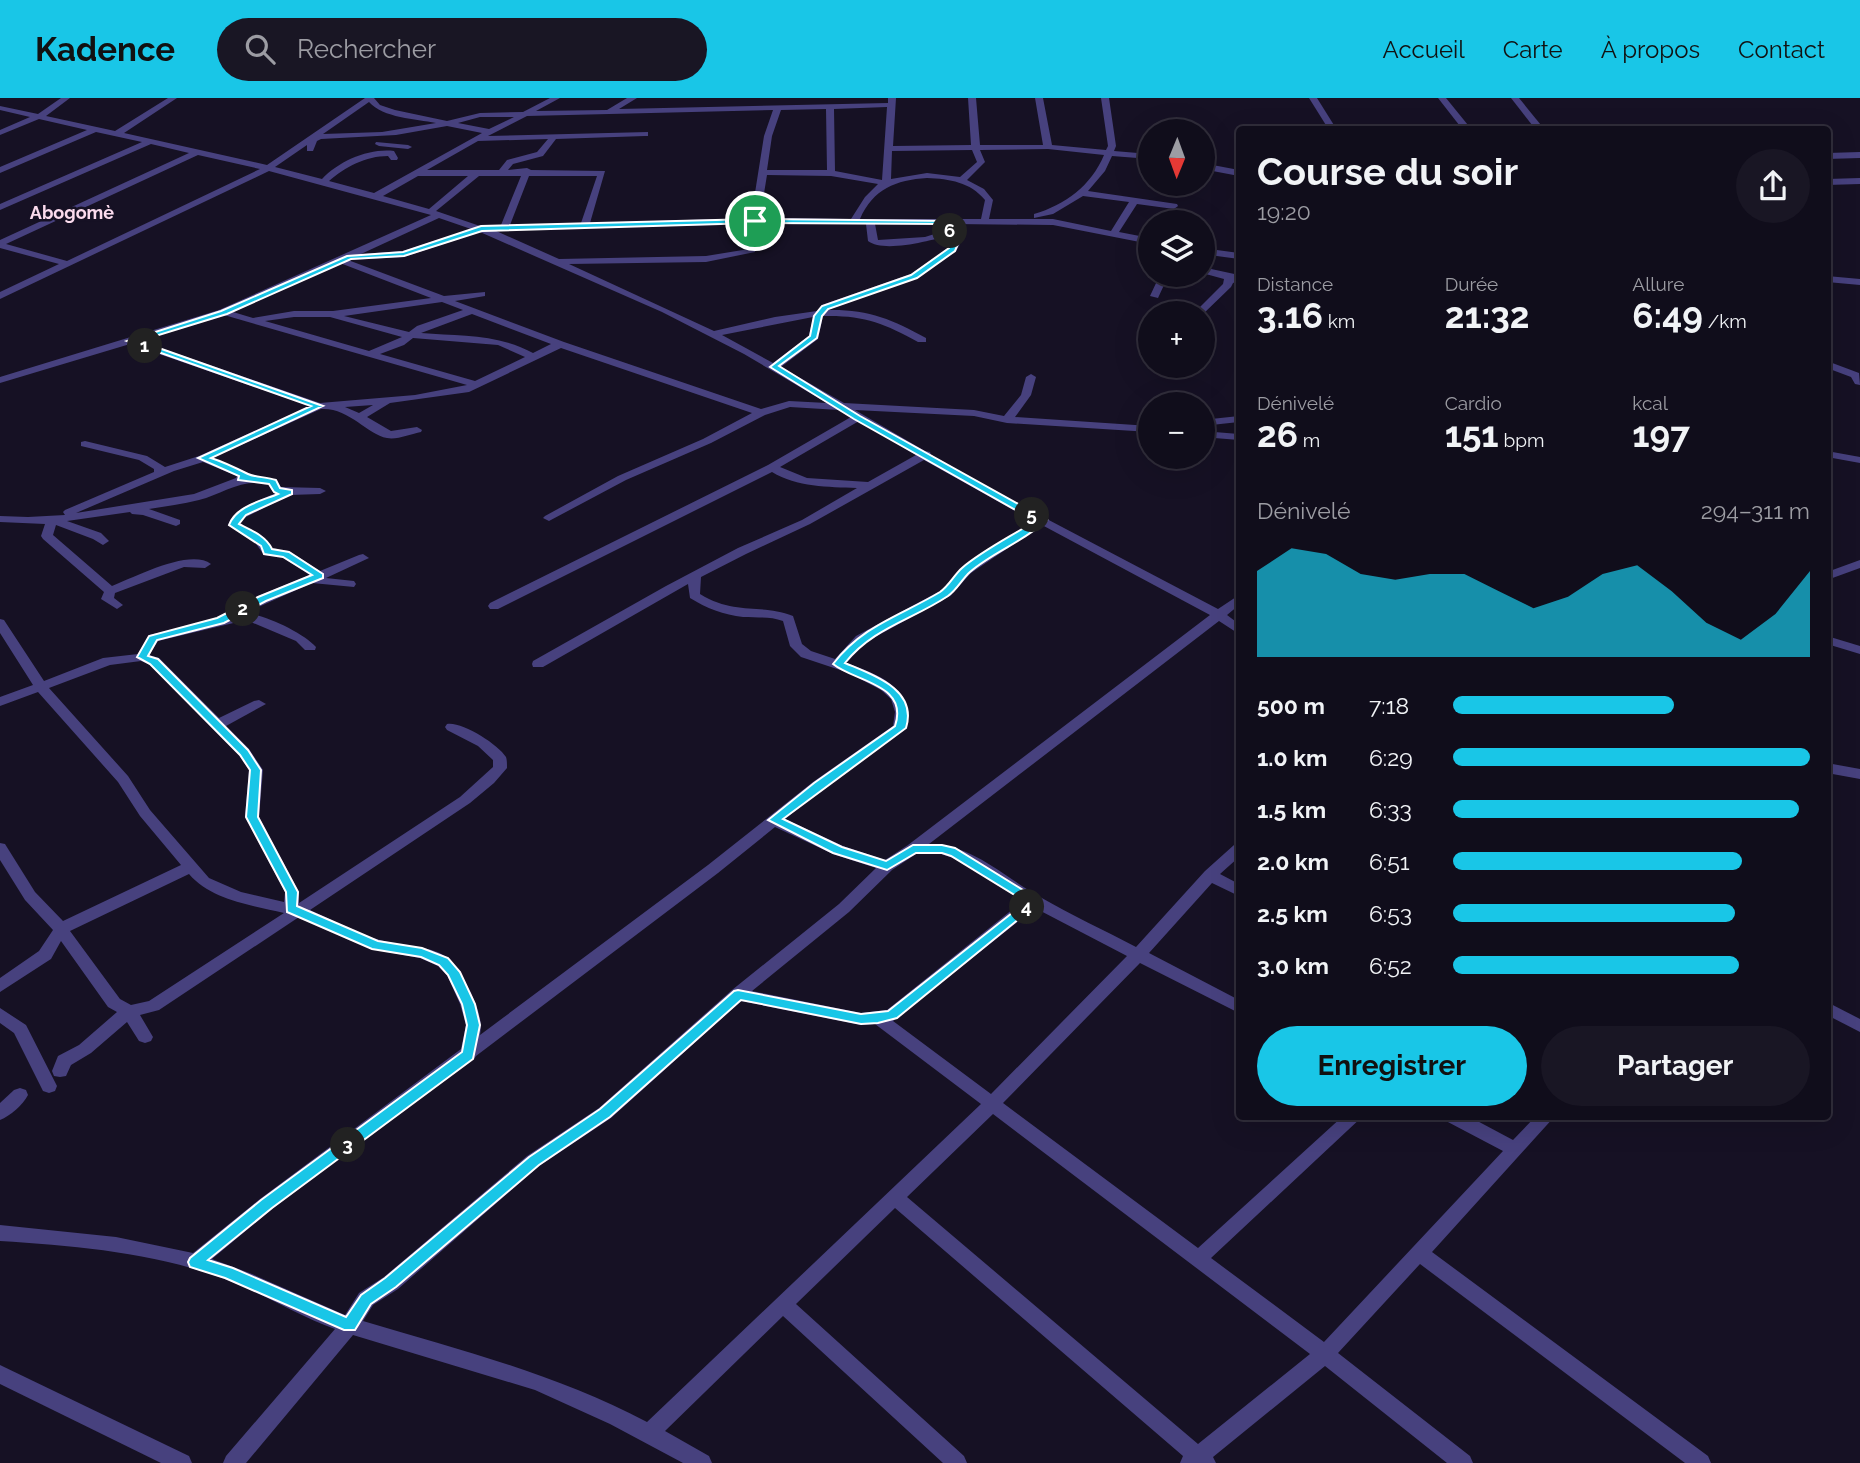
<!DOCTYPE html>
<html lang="fr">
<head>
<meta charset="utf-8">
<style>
  body { margin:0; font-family:Raleway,sans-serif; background:#191624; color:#f1f3f6; height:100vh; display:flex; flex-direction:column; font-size:26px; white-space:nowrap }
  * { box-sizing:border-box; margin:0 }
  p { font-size:23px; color:#9c9ca3 }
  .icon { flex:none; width:38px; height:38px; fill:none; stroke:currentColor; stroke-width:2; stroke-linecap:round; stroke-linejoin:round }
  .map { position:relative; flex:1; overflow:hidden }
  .side { position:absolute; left:1236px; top:28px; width:595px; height:994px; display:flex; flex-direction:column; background:#100d1b; border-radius:7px; box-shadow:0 7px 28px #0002,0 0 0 2px #302d3a }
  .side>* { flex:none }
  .needle { width:46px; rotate:181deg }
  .fabs { position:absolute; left:1138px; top:21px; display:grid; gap:14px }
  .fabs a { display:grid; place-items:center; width:77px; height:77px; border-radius:50%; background:#100d1b; box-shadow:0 7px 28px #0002,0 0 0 2px #302d3a; font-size:35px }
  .pin { position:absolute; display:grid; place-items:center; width:60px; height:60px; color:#fff; margin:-30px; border:4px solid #fff; border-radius:50%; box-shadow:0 2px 7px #0007 }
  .km { position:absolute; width:35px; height:35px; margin:-18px; border-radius:50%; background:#222; color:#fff; font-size:19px; line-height:35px; text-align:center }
  .round { display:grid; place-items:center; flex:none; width:74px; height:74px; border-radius:37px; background:#191624 }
  .summary { display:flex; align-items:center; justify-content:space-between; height:119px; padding:0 21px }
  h1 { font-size:38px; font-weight:700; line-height:52px }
  .figures { display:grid; grid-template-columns:repeat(3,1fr); gap:10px; height:119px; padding:7px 21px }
  .figures div { display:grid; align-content:center }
  .figures b { font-size:35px; font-weight:700 }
  .figures small { font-size:19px; font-weight:400 }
  .figures p { font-size:19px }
  .chart { height:196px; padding:14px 21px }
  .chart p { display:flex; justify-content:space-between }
  .chart svg { width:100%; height:126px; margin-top:7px; fill:#19c6e7; opacity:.7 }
  .primary-button { display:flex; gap:14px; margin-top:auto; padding:14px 21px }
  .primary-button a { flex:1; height:80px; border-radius:42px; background:#19c6e7; color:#111; font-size:28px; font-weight:700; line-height:80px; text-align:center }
  .primary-button a+a { background:#191624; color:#f1f3f6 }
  ul { padding:0 21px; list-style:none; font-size:23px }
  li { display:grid; grid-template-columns:112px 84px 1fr; align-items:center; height:52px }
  li i { height:18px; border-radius:9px; background:#19c6e7 }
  header { display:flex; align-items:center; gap:42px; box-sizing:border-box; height:98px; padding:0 35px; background:#19c6e7; color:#111 }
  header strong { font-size:33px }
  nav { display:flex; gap:38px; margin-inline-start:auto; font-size:24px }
  .search { width:490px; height:63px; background:#191624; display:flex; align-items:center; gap:18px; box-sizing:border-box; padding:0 24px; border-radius:38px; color:#9c9ca3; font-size:26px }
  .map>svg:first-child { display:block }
</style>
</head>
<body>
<header>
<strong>Kadence</strong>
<div class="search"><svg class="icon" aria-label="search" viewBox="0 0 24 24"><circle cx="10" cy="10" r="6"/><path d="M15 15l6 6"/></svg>Rechercher</div>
<nav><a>Accueil</a><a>Carte</a><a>À propos</a><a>Contact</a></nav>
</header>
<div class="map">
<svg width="1860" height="1365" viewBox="0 0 1860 1365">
  <rect width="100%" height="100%" fill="#161124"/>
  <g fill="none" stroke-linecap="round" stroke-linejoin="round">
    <!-- street -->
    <g fill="#47417e" fill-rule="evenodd">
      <path d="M61,0H70L46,18L115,33L168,0H177L124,35L267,67L365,0H374L380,7L395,12L447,23L480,15L523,14L550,0H560L536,13L607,12L627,0H637L619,11L888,5V0H896L893,48L971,47L968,0H976L980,47H1043L1035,0H1043L1052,47L1106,52L1108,48L1101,0H1109L1116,48L1114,53L1150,56V61L1112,58L1105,73L1088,93L1177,106L1178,108L1174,111L1137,106L1119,134L1150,140V146L1053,127L955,126L960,146L956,153L917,180L827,212C867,211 892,221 926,240V244H918C884,225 863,217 823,218L818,241L781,269L844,305L974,312L1004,318L1021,297L1026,279L1031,276L1036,279L1031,297L1015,319L1150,328V334L1007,325L974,318L855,312L925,353L930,354L931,357L986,389L1218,511L1239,497V507L1227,517L1239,526V536L1219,523L929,746C972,746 1004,779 1040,799C1071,817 1104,832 1136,849L1205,773L1234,747L1239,746V759L1220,776L1239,786V798L1212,785L1149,855L1239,902V915L1140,865L1003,1005L1198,1150L1343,1018H1363L1211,1160L1324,1244L1503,1053L1446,1023L1444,1018H1468L1513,1042L1536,1018H1555L1432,1154L1708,1358L1711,1365H1685L1420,1166L1338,1255L1470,1358L1473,1365H1447L1325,1268L1213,1359L1216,1365H1180L1183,1358L895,1110L796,1206L964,1358L967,1365H943L783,1218L665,1333L709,1358L712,1365H683L610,1326L535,1292L353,1237L246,1365H223L226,1358L335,1231C296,1217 261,1194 222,1180C151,1154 75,1148 0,1143V1127L116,1139L193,1155L260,1101L461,951L466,927L460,906L447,877L438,868L420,860L371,851L299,819L159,912L140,917L153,939L151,943L145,945L139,943L127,924L91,955L71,967L66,978L60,979L54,978L52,973L58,958L79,947L117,914L108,909L61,843L51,861L0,894V880L39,853L53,832L25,802L0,762V745L5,746L35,794L63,823L181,767L140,718L118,684L38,594L0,608V599L33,587L0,535V521L4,522L44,583L103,560L138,556L149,537L226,519L227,514L258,498L310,477L282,459L264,457L254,443L228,427C235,409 259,403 276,395L273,394L268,386C242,380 222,396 199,402C183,406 166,408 149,411L180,422V426L176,428L143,417L132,416L130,414L67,423L101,435L109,443L103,447L93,441L56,427L53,437L112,488C135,479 190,450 211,466L205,470L184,469L115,495L114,500L123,507L117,511L101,501L104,494L43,441L41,438L45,426L0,424V418L28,419L65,417L63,414L65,412L154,374V371L139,362L81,348V344L85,343L147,358L165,369L199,358L310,308L130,246L0,285V279L219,212L431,117L269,73L0,201V194L59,166L0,150V142L189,55L151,46L0,112V106L142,44L96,34L0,75V69L87,32L39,21L0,37V32L30,19L0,12V8L38,16ZM369,4C383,20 416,21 436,25L382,34L323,36ZM887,9L882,82L835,73L834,11ZM826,11L827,72H767L772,38L781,12ZM773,12L764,38L751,120L590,125L605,73L531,72L527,70L508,72L513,66L543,58L556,41L645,38H648V34L488,38L527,18ZM480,19H514L489,31L458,25ZM447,28L482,35L374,95L329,83C345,69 366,58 388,58L391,62H397L398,60L394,53C369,50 339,63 322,81L275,69L307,47V53H313L317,43L321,41L396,37ZM548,41L537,54L507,62L499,72H427L478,43ZM1048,51L1104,57C1091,88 1065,107 1034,116V120L1053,116L1083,98L1129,104L1111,133L1053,121H989L993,102L984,91L967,82L985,64L980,52ZM972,52L977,64L960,79L927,75L891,81L892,53ZM198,57L260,71L67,163L6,146ZM767,77L831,78L878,86L865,99L851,121L760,120ZM418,78H468L429,111L383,98ZM479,78H521L501,127L480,128L436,113ZM529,78H597L581,125L510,127ZM927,80C950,81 970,84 985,102L981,121H860C873,91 896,82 927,80ZM439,120L471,131L403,153L361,156ZM755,126H866L868,143C883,155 931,143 949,137V150L911,176L822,207L817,213L775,219L714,233L569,166L706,164L755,154V150L706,158L559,161L494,132ZM875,126H946L947,132L925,139L878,142ZM480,134L662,214L744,256L827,305L789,303L761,311L564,244L455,203L485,198V194L444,198L348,162L404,159ZM340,165L431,200L333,213H294L253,220L233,214ZM442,204L463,212L417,228L409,234L344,218ZM472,216L551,246L533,255C499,236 459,238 421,235ZM224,217L467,287L415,297L320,305L140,243ZM294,219H330L402,239L369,253L265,223ZM813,219L809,238L773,265L722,237ZM413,240L498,247L525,259L475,283L380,256L404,247ZM561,250L752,315L703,341L618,378L545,418L543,420L549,423L626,382L711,345L765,317L790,309L839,312L851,319L768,367L490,505L488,508L490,511H498L772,374C797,389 828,389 857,390L802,422L738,450L666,488L533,563L532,566L533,569H543L688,486L690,500C706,510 724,517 743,519C757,520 770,518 783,523L790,548L801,559L849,575L881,592L891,601L895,614L893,628L813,684L708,767L480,937C483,922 477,909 471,895C445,840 431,856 380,842C356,836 333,822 310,812L470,705L494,685L507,670C507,666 507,662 506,659C498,646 461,623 447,626L445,629L447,632L478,648L493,662V669L460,699L299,805V794L259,719L263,672L249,651L226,628L266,606L259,602L254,603L219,620L159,560L149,557L158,543L246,522L296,543L305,552H315L316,549C304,535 264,516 245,515L312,485L354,489L356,486L354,483L326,480L369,460L363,456L359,457L320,473L289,453L272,451L262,438L240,426L242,421L290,397L320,396L326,393L320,390L281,389L276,382L249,378L248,375L212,360L321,311C348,309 367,336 387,340C397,342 411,336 421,334L422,332L417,329L391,333L367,319L390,305L469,294ZM373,307L359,315L345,309ZM859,323L916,357L868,384L807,380L780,369ZM924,362L1033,423L963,469L942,492L856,538L835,561L811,553L802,546L793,518C760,505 736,518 700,496L701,479L746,456L810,426ZM203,364L237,378L236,380L194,396L76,415L174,373ZM1042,427L1210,517L908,747L885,762L843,748L785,721L823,690L907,630C911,588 880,577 846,565L866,544L950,498L971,475ZM141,563L149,566L239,657L249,672L245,719L285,794L284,804L241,794L209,780L150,712L128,678L49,590L110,567ZM775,729L833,756L876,770L839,806L732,892L599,1010L527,1058L384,1179L359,1195L345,1217L252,1176L212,1161L272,1111L468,963L474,961L476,958L718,775ZM916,756H941L959,762L1023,803L887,912L861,915L752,893L849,814L892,772ZM189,776C211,802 251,807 284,815L149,903L131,907L120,901L70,833ZM1035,810L1127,858L991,996L893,923ZM741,903L861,927L875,926L981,1006L647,1324C555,1276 461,1252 363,1223L373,1207L398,1191L539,1068L611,1020ZM993,1016L1310,1256L1198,1346L907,1099Z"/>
      <polygon points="1309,0 1317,0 1337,32 1329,32"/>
      <polygon points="1438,0 1446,0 1472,32 1463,32"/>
      <polygon points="1511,0 1519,0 1545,32 1536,32"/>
      <polygon points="376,44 408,47 412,49 408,51 379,48 375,46"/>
      <polygon points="1860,54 1860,60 1827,61 1827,55"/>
      <polygon points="1202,65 1239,72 1239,78 1202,71"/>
      <polygon points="1860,80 1860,86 1827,87 1827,81"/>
      <polygon points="1202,150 1239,155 1239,161 1202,156"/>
      <polygon points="1202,169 1239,177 1239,183 1233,185 1231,189 1202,217 1202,215 1194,215 1223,186 1224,181 1202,175"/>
      <polygon points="1183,177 1193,177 1187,184 1164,187 1158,200 1150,198 1157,183 1181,180"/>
      <polygon points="1827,178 1860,181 1860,187 1827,184"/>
      <polygon points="1827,263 1859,275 1860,287 1855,286 1851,279 1827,270"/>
      <polygon points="1239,318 1239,324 1202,328 1202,322"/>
      <polygon points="1202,333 1239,336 1239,342 1202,339"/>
      <polygon points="1827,353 1860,359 1860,365 1827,359"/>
      <polygon points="1860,462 1860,470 1827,482 1827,474"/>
      <polygon points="1827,538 1860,548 1860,556 1827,546"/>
      <polygon points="1827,665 1860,671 1860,681 1827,675"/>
      <polygon points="1827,904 1860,921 1860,934 1827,917"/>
      <polygon points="0,910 26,927 57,988 55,993 49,995 43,993 14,935 0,925"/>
      <path d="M20,990L26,992L28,997C23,1007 10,1018 0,1022V1005L14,992Z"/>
      <polygon points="0,1267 189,1358 192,1365 161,1365 0,1286"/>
    </g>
  </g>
  <!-- route -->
  <path fill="#19c6e7" stroke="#fff" stroke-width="2" fill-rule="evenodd" d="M755,121L952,123L958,146L955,153L917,180L828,211L822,218L817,240L779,268L860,318L1047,422C1025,443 993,454 970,474C962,481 957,492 948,498C912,522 873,530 845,565C873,577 918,591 906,630L783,721L842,749L886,763L913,747H942L955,750L1041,803L897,920L878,925L861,926L741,902L610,1019L539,1067L396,1189L371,1206L355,1232H344L225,1180L190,1169L188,1164L190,1160L261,1102L462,954L467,927L462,906L448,877L439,867L421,859L372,851L287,814L286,794L246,719L250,672L240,657L150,566L137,559L149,538L217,520L258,499L312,477L283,459L264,456L261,448L229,427C236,408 261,403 278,396L274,394L269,386L238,382L239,378L198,360L311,308L127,243L221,213L347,158L403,154L481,128ZM755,125L947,126L949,150L911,177L822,208L814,218L810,238L770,269L854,321L1035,423C1012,438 983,452 962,470C954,477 949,488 940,494C900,518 863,527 833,566C855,584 909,586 895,628L814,685L768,722L833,755L887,772L916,755H942L951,758L1026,804L888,913L861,916L738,892L734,893L600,1011L529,1059L385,1180L361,1197L346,1219L233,1170L208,1162L272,1110L473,961L480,927L475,906L460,874L448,860L422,850L378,843L297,808L298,794L258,719L261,672L248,652L158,561L148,558L157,542L224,525L266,503L323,480V476L289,454L272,451C266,438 251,432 239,426L246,417L292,396V392L280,390L276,382C267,379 254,379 248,376C236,370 224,364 211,360L323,308L139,243L227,216L351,161L404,158L482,133Z"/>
  <g text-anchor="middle" stroke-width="5" stroke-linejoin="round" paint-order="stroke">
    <!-- far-quarter labels -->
    <g font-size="18" font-weight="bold" fill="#fbdbed" stroke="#161124">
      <text x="72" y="121">Abogomè</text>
    </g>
  </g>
</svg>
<div class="fabs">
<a><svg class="needle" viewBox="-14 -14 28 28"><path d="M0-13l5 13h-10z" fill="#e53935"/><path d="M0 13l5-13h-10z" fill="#9c9ca3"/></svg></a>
<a><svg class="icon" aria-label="layers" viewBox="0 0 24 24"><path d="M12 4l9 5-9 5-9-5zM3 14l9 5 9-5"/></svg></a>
<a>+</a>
<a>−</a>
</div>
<div class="pin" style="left:755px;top:123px;background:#1e9e55"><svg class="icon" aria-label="arrive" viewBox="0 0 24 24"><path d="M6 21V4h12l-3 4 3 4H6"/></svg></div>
<b class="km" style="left:145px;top:248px">1</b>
<b class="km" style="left:243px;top:511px">2</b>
<b class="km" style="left:348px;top:1047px">3</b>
<b class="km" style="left:1027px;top:809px">4</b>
<b class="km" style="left:1032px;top:417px">5</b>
<b class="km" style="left:950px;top:133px">6</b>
<section class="side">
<div class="summary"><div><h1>Course du soir</h1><p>19:20</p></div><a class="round"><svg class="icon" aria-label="share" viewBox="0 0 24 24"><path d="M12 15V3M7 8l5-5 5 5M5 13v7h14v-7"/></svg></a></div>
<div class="figures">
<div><p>Distance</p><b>3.16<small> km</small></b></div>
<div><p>Durée</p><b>21:32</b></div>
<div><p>Allure</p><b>6:49<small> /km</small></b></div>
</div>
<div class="figures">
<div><p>Dénivelé</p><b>26<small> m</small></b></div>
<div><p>Cardio</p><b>151<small> bpm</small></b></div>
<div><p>kcal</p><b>197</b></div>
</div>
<div class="chart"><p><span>Dénivelé</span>294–311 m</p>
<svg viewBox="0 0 160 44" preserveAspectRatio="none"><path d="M0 44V14L10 6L20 8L30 15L40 17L50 15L60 15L70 21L80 27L90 23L100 15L110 12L120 21L130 32L140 38L150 29L160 14V44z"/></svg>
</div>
<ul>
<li><b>500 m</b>7:18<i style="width:62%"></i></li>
<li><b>1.0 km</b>6:29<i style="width:100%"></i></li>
<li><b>1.5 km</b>6:33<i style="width:97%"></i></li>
<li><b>2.0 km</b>6:51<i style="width:81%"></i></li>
<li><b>2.5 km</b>6:53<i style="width:79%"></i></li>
<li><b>3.0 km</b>6:52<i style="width:80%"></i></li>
</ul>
<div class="primary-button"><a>Enregistrer</a><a>Partager</a></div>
</section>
</div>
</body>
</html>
